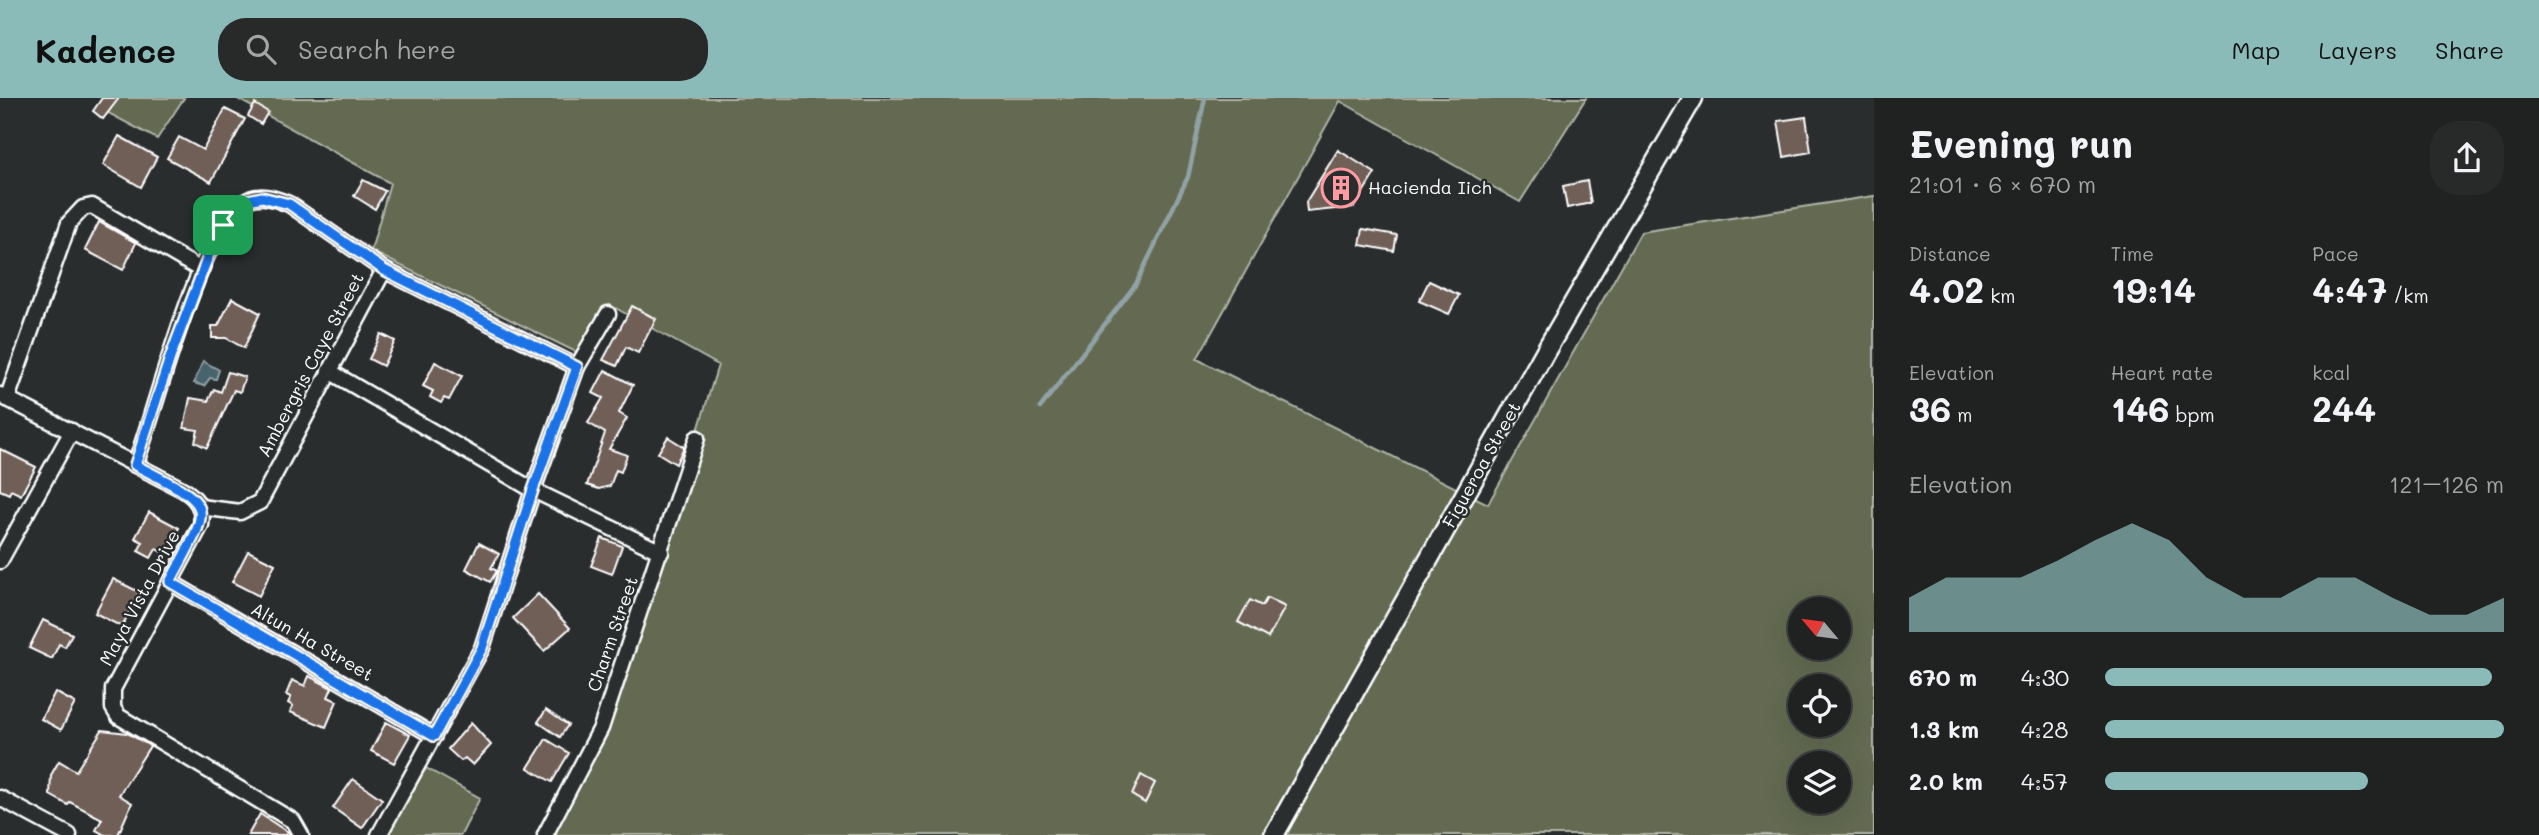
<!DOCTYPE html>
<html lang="en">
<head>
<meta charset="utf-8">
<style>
  body { margin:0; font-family:Mali,sans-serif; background:#282a2a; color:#f1f3f6; height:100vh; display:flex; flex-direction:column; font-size:26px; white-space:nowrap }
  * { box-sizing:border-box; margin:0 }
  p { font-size:23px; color:#a2a4a5 }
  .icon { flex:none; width:38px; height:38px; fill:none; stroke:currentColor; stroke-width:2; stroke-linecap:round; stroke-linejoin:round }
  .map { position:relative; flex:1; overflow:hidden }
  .sheet { display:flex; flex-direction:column; background:#202222; width:665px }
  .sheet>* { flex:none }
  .needle { width:46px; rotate:299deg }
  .fabs { position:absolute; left:1788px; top:499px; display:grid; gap:14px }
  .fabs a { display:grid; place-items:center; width:63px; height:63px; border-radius:50%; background:#202222; box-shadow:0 7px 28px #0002,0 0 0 2px #3d3f40; font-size:35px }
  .pin { position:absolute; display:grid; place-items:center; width:60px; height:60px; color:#fff; margin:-30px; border-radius:14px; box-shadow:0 4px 10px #0006 }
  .round { display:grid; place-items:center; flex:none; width:74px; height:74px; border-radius:28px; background:#282a2a }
  .headline { display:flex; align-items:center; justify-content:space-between; height:119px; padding:0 35px }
  h1 { font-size:38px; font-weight:700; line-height:52px }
  .figures { display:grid; grid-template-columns:repeat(3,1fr); gap:10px; height:119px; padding:7px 35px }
  .figures div { display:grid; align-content:center }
  .figures b { font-size:35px; font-weight:700 }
  .figures small { font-size:19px; font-weight:400 }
  .figures p { font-size:19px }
  .chart { height:196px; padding:14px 35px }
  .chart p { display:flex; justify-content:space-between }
  .chart svg { width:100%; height:126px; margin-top:7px; fill:#8bbbb9; opacity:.7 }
  ul { padding:0 35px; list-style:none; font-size:23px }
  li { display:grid; grid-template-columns:112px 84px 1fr; align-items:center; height:52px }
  li i { height:18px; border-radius:9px; background:#8bbbb9 }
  header { display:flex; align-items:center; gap:42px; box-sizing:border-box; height:98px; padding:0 35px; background:#8bbbb9; color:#111 }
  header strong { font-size:33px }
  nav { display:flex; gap:38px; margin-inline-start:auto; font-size:24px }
  .search { width:490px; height:63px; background:#282a2a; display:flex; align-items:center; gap:18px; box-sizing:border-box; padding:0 24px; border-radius:28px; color:#a2a4a5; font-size:26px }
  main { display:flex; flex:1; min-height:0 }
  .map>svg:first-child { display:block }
</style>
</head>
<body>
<header>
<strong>Kadence</strong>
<div class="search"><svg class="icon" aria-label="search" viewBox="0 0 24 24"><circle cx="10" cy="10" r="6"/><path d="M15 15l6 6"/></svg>Search here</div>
<nav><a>Map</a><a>Layers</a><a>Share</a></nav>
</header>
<main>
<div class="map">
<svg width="1874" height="737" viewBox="0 0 1874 737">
  <rect width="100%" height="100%" fill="#2a2d2e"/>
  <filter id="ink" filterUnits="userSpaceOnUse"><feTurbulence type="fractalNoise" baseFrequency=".0143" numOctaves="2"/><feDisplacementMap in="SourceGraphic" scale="14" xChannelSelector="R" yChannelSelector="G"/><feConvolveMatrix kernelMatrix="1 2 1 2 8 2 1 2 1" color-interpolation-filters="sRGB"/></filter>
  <g filter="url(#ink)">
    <!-- green -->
    <g fill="#636b51" stroke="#b1b5a8" stroke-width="2" fill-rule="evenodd">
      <polygon points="103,0 184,0 157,41 97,9"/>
      <path d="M236,0H1586L1520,104L1340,3L1197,261L1488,406L1641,134L1874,98V737H553L603,643L718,267L610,207L576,254L371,153L390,85ZM1801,511H1839V550H1801ZM1801,588H1839V626H1801ZM1801,665H1839V704H1801Z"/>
      <polygon points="426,670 480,700 461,737 387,737"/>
    </g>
    <!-- water -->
    <polygon fill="#48646d" stroke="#91a2a7" stroke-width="2" points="203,263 219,272 216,281 210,280 204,288 194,285"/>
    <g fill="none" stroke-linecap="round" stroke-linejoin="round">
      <!-- stream -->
      <polyline stroke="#91a2a7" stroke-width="4.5" points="1040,310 1136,186 1188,79 1205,0"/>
    </g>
    <!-- building -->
    <g fill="#6f5f56" stroke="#fff" stroke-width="2">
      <polygon points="102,0 119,0 103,21 93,13"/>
      <polygon points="255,6 268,14 261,26 248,18"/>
      <polygon points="225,11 245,21 211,84 167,60 179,39 203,52"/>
      <polygon points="1806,19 1811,54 1784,59 1778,23"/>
      <polygon points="119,38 157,59 141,89 103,67"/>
      <polygon points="1338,52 1375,75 1354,109 1307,114 1306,104"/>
      <polygon points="363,82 385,93 375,111 354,98"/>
      <polygon points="1587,83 1591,105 1567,110 1563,88"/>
      <polygon points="99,124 136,145 123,172 85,152"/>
      <polygon points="1363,131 1397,137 1394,153 1360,147"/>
      <polygon points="1429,183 1459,197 1449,216 1419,203"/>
      <polygon points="232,200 260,215 244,250 226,240 212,240 212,228 218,228"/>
      <polygon points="632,208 656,221 638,255 626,249 617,268 603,262"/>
      <polygon points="381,236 395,243 383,268 369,261"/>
      <polygon points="435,264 462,278 449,302 444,300 441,305 430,299 433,293 423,288"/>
      <polygon points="605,272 633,287 619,315 627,320 609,351 627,357 621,374 616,372 610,388 599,391 587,387 605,335 588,325 603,300 593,295"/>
      <polygon points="228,274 245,279 240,294 234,292 207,350 195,344 198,332 184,330 190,300 208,303 214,291 221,294"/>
      <polygon points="668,339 684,349 676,366 658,355"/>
      <polygon points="0,351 36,369 21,397 11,392 9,396 0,392"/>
      <polygon points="149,414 179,430 165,456 156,451 151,460 138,453 143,444 135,440"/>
      <polygon points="602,440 622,448 612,476 591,468"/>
      <polygon points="479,445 499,456 491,470 497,473 490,484 466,471"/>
      <polygon points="248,453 275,466 259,498 232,484"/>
      <polygon points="113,481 139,494 122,529 95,515"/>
      <polygon points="538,496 570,530 544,553 513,520"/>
      <polygon points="1267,500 1285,509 1268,540 1238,524 1250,502 1262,508"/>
      <polygon points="43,522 72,536 65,549 59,546 52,561 29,550"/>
      <polygon points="309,578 332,590 328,599 337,603 326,629 290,614 293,608 288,605 291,599 286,597 292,582 305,588"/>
      <polygon points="55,594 75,605 61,632 41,621"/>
      <polygon points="546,612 568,627 560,639 538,624"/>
      <polygon points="386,624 410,637 394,665 371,653"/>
      <polygon points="471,625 491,647 473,667 465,660 461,663 448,651"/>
      <polygon points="102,632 127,635 150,648 119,697 132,705 118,737 105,737 96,732 102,721 70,704 68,707 50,697 51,677 59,663 76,673"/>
      <polygon points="546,641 569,655 552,684 528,670"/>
      <polygon points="1141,677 1155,685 1145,705 1132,697"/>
      <polygon points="353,681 382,701 362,730 333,710"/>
      <polygon points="260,716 289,735 290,737 248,737"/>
    </g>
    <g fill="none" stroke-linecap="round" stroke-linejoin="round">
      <defs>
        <g id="minor">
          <polyline points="329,273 533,392 661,454"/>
          <path d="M0,297L182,391C196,399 204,410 201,427L113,591V610L118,618L293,723L301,737"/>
          <polyline points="7,301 69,125 83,110 92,108 201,172"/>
          <path d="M135,367C156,313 200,125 248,102C262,95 276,101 289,106L384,172"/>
          <polyline points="200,409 240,414 260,404 384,172 577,269"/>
          <polyline points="0,463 72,333"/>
          <polyline points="170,484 434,638"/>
          <polyline points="0,700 69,737"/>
          <polyline points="379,737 482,550 533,392 577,269 608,216"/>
          <polyline points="545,737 601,630 697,340"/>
        </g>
        <polyline id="tertiary" points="1274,737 1545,254 1693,0"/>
      </defs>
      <!-- minor casing -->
      <use href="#minor" stroke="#fff" stroke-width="19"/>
      <!-- tertiary casing -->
      <use href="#tertiary" stroke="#fff" stroke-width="23"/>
      <!-- minor -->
      <use href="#minor" stroke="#2a2d2e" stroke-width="14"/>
      <!-- tertiary -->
      <use href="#tertiary" stroke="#2a2d2e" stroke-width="18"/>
    </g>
  </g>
  <g fill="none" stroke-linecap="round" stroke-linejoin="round" filter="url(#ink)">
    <defs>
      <path id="route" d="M262,99L289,106L384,172L577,269L533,392L482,550L434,638L170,484C213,403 218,410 135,367L170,260L212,148L234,112L248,102Z"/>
    </defs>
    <!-- route casing -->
    <use href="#route" stroke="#fff" stroke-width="14"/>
    <!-- route -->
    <use href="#route" stroke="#1a73e8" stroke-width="9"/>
  </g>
  <!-- icons -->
  <defs>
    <symbol id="building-ring" viewBox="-11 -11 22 22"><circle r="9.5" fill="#2a2d2e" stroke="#ff9aa2" stroke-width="1.5"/><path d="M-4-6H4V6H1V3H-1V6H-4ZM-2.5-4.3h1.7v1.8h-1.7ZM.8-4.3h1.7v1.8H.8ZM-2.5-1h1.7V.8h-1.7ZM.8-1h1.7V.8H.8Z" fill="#ff9aa2"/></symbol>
  </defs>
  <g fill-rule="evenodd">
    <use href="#building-ring" x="1319" y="68" width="44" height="44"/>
  </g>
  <g text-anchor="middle" stroke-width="5" stroke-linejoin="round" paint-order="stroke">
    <!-- poi labels -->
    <g font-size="18" fill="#fff" stroke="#2a2d2e" text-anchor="start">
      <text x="1368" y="96">Hacienda Iich</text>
    </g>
    <!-- street labels -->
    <g font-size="18" fill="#fff" stroke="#2a2d2e">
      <text transform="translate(311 267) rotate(-62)" y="6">Ambergris Caye Street</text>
      <text transform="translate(1482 367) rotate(-61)" y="6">Figueroa Street</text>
      <text transform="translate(140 500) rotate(-62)" y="6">Maya Vista Drive</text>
      <text transform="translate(613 536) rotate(-71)" y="6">Charm Street</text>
      <text transform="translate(312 544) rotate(30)" y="6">Altun Ha Street</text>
    </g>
  </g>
</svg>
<div class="fabs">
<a><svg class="needle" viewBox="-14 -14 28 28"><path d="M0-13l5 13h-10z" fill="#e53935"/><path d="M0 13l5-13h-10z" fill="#a2a4a5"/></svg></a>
<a><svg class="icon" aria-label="locate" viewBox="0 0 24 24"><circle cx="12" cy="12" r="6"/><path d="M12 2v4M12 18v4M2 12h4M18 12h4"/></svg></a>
<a><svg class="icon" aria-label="layers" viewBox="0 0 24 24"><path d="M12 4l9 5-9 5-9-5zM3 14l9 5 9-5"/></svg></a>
</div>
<div class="pin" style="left:223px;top:127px;background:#1e9e55"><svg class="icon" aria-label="arrive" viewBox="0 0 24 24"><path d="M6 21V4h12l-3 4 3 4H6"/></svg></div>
</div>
<section class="sheet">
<div class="headline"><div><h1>Evening run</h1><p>21:01 · 6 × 670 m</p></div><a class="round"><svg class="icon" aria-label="share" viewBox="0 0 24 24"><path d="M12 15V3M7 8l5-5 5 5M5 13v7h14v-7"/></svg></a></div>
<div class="figures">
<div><p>Distance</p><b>4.02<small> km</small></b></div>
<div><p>Time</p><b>19:14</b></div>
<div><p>Pace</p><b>4:47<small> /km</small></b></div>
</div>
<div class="figures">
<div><p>Elevation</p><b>36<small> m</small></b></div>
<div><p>Heart rate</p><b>146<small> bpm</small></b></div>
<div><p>kcal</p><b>244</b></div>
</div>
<div class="chart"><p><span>Elevation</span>121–126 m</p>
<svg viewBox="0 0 160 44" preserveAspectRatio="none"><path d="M0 44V32L10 25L20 25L30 25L40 19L50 12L60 6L70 12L80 25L90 32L100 32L110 25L120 25L130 32L140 38L150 38L160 32V44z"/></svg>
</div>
<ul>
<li><b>670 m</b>4:30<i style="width:97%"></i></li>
<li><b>1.3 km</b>4:28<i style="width:100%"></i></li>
<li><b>2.0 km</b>4:57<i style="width:66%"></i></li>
</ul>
</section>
</main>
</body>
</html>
